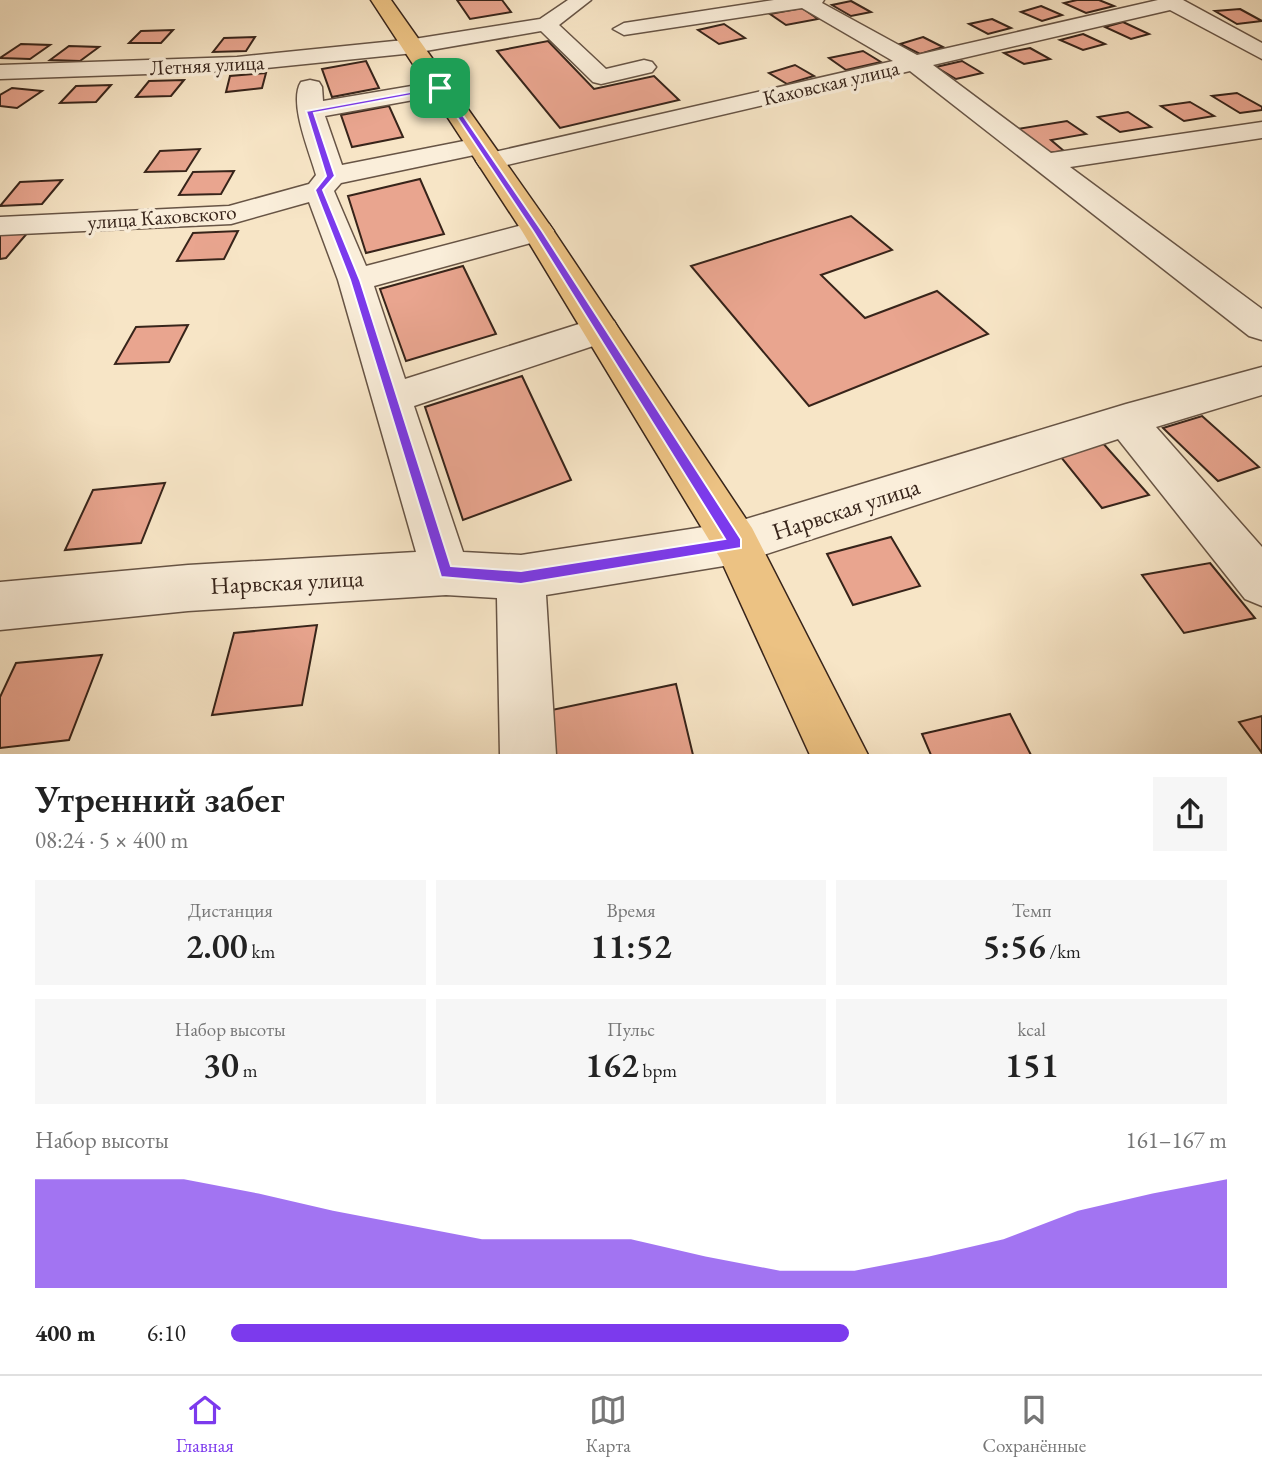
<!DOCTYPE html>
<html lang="ru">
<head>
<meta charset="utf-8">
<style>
  body { margin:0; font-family:"EB Garamond",serif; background:#f6f6f6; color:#222; height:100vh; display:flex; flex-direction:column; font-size:26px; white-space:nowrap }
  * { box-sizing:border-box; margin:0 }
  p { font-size:23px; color:#767676 }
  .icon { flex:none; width:38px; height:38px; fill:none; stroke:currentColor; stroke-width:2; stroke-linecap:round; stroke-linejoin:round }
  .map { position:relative; height:754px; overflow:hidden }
  .drawer { display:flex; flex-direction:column; background:#fff; flex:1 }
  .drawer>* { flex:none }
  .pin { position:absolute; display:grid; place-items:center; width:60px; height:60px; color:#fff; margin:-30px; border-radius:14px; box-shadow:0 4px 10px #0006 }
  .round { display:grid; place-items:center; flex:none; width:74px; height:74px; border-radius:0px; background:#f6f6f6 }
  .head { display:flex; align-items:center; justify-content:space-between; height:119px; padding:0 35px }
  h1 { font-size:38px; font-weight:600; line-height:52px }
  .metrics { display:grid; grid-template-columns:repeat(3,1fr); gap:10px; height:119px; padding:7px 35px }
  .metrics div { display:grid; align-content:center; border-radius:0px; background:#f6f6f6; text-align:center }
  .metrics b { font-size:35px; font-weight:600 }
  .metrics small { font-size:19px; font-weight:400 }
  .metrics p { font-size:19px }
  .chart { height:196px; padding:14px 35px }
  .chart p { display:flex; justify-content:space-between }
  .chart svg { width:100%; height:126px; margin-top:7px; fill:#7c3aed; opacity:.7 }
  ul { padding:0 35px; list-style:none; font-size:23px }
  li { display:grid; grid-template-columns:112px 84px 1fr; align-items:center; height:52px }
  li i { height:18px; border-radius:9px; background:#7c3aed }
  .tab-bar { display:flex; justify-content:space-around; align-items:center; height:98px; border-top:2px solid #e0e0e0; background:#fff; font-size:19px; color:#767676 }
  .tab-bar a { display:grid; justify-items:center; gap:4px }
  .tab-bar .on { color:#7c3aed }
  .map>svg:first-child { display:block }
</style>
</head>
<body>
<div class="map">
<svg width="1262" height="755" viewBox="0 0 1262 755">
  <rect width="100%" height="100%" fill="#f7e5c6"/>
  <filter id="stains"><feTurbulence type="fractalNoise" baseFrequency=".00286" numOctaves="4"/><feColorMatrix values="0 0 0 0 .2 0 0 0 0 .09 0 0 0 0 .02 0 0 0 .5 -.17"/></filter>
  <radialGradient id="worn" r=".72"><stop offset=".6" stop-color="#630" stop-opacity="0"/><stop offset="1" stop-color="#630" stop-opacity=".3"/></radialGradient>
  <!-- building -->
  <g fill="#e9a58f" stroke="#37241a" stroke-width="2">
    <polygon points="457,0 502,0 511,12 470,19"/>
    <polygon points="1077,0 1099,0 1114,6 1086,13 1064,3"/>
    <polygon points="851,1 871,12 851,16 832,5"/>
    <polygon points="1041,6 1062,15 1042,21 1021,12"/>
    <polygon points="802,8 818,19 786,25 770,14"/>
    <polygon points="1240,9 1262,21 1237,24 1215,11"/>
    <polygon points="992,19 1011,28 988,34 969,24"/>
    <polygon points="1123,22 1149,34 1131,39 1105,27"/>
    <polygon points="724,24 745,38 719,44 698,30"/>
    <polygon points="173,30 161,43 129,43 141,31"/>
    <polygon points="1083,34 1105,44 1083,50 1060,40"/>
    <polygon points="255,37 246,51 213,52 224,38"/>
    <polygon points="923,37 943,47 920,54 900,44"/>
    <polygon points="548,41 594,89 654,76 679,100 560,128 497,51"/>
    <polygon points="21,44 50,45 30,59 0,58"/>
    <polygon points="69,46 99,47 80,61 50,60"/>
    <polygon points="1030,48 1050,59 1024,64 1004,53"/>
    <polygon points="863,51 881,62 846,70 829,58"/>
    <polygon points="366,61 379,88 332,97 322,69"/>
    <polygon points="962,61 982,73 956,79 936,67"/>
    <polygon points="795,65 814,76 787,84 769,73"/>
    <polygon points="266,73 262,88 226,92 230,76"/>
    <polygon points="184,80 171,96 136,97 149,81"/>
    <polygon points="111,85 96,102 60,103 76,86"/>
    <polygon points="12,88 42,91 17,108 0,106 0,95"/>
    <polygon points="1237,93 1262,107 1262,110 1240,113 1212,96"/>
    <polygon points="1190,102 1214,116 1184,121 1161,106"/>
    <polygon points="389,106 403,137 352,147 341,115"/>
    <polygon points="1128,112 1151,127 1120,132 1098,117"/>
    <polygon points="1067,121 1086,134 1051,140 1064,151 1048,153 1017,129"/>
    <polygon points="200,149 186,171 145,172 160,151"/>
    <polygon points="234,171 221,194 179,195 193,172"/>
    <polygon points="420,179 444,234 366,253 348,196"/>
    <polygon points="62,180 42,204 0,206 20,182"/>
    <polygon points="851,216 892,250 821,275 865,318 937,291 988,334 809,406 691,266"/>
    <polygon points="29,231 6,258 0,259 0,232"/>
    <polygon points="238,231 224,259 177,261 193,233"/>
    <polygon points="463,266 496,334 406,361 380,289"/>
    <polygon points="188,325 169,362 115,364 136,327"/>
    <polygon points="522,376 571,480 463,520 425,407"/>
    <polygon points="1202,416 1259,467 1218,481 1163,428"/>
    <polygon points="1101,441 1149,495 1102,508 1056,451"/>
    <polygon points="165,483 141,543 65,550 93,490"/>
    <polygon points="891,537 920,586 853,605 827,554"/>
    <polygon points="1210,563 1255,618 1184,633 1142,575"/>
    <polygon points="317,625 302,705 212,715 234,633"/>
    <polygon points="102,655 69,740 0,748 0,697 16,663"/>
    <polygon points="676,684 693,755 552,755 547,711"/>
    <polygon points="1010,714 1031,755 931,755 922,734"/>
    <polygon points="1262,716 1262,753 1239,722"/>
  </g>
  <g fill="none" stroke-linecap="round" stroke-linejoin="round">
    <defs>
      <g id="minor">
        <polygon points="568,0 591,0 559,25 606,69 644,60 652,62 656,67 652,72 601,84 593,82 541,31 414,53 237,71 0,79 0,65 237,57 414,39 540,19"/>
        <polygon points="774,0 824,0 822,3 917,55 1158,0 1183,0 1262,43 1262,59 1170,10 933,65 1051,153 1262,122 1262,138 1070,167 1262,309 1262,340 1249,336 910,71 490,169 480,167 476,161 480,155 490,153 893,61 802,8 624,35 613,29 624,23"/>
        <path d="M310,80L319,82L322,87L323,101L441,81L450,83L453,88L450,93L441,95L325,116L342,165L479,138L489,140L493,146L489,152L479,154L341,183L334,191L366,266L538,221L549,224L554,231L549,238L374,286L405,379L601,317L614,321L619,330L614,339L414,406L463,552L521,555L736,522L1126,404L1262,367V395L1156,427L1262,547V606L1245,599L1118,439L736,564L546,595L556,755H500L497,598L446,595L188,611L0,630V582L188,565L416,552L338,280L309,202L231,224L0,235V217L229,206L309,184L316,175C310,153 288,102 301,82Z"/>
      </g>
      <polygon id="major" points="371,0 391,0 549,224 752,528 868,755 810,755 720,558 522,231"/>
    </defs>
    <!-- minor casing -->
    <use href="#minor" stroke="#675445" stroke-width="3"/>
    <!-- major casing -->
    <use href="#major" stroke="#37241a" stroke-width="3"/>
    <!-- minor -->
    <use href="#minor" fill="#faeeda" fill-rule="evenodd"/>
    <!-- major -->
    <use href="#major" fill="#ecc283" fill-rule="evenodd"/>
  </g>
  <!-- route -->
  <path fill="#7c3aed" stroke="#fff" stroke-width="2" fill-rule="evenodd" d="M443,86L542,231L741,539V548L521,584L441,577L350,280L315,190L326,176L306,111ZM439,90L533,231L725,539L521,571L451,566L360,280L323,190L335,176L314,113Z"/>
  <g text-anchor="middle" stroke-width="7" stroke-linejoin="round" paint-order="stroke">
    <!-- far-street labels -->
    <g font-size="21" fill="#37241a" stroke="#faeeda">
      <text transform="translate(207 65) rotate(-3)" y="7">Летняя улица</text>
      <text transform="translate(831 83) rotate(-13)" y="7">Каховская улица</text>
      <text transform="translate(162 217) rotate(-4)" y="7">улица Каховского</text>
    </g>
    <!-- street labels -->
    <g font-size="24" fill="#37241a" stroke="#faeeda">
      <text transform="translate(846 509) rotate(-18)" y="8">Нарвская улица</text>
      <text transform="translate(287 582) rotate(-3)" y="8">Нарвская улица</text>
    </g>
  </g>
  <rect width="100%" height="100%" filter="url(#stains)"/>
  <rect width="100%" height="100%" fill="url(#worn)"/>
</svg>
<div class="pin" style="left:440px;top:88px;background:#1e9e55"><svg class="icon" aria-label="arrive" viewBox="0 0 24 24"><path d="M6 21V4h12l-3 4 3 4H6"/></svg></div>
</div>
<section class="drawer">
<div class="head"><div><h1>Утренний забег</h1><p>08:24 · 5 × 400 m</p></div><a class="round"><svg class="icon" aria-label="share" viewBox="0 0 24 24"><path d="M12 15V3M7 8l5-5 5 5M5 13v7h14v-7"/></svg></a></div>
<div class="metrics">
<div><p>Дистанция</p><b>2.00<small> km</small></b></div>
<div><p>Время</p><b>11:52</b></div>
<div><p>Темп</p><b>5:56<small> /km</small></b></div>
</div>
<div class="metrics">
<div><p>Набор высоты</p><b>30<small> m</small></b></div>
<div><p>Пульс</p><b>162<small> bpm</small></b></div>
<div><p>kcal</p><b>151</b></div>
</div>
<div class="chart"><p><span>Набор высоты</span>161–167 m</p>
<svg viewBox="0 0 160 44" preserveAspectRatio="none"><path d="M0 44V6L10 6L20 6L30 11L40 17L50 22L60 27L70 27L80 27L90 33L100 38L110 38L120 33L130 27L140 17L150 11L160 6V44z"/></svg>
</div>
<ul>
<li><b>400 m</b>6:10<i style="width:62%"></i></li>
</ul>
</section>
<nav class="tab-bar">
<a class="on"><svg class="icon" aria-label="home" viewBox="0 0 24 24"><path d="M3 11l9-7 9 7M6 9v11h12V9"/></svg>Главная</a>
<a><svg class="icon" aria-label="map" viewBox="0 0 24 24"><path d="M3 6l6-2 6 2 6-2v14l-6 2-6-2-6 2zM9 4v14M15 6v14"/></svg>Карта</a>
<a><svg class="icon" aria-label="saved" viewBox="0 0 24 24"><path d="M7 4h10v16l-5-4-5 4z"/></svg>Сохранённые</a>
</nav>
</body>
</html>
